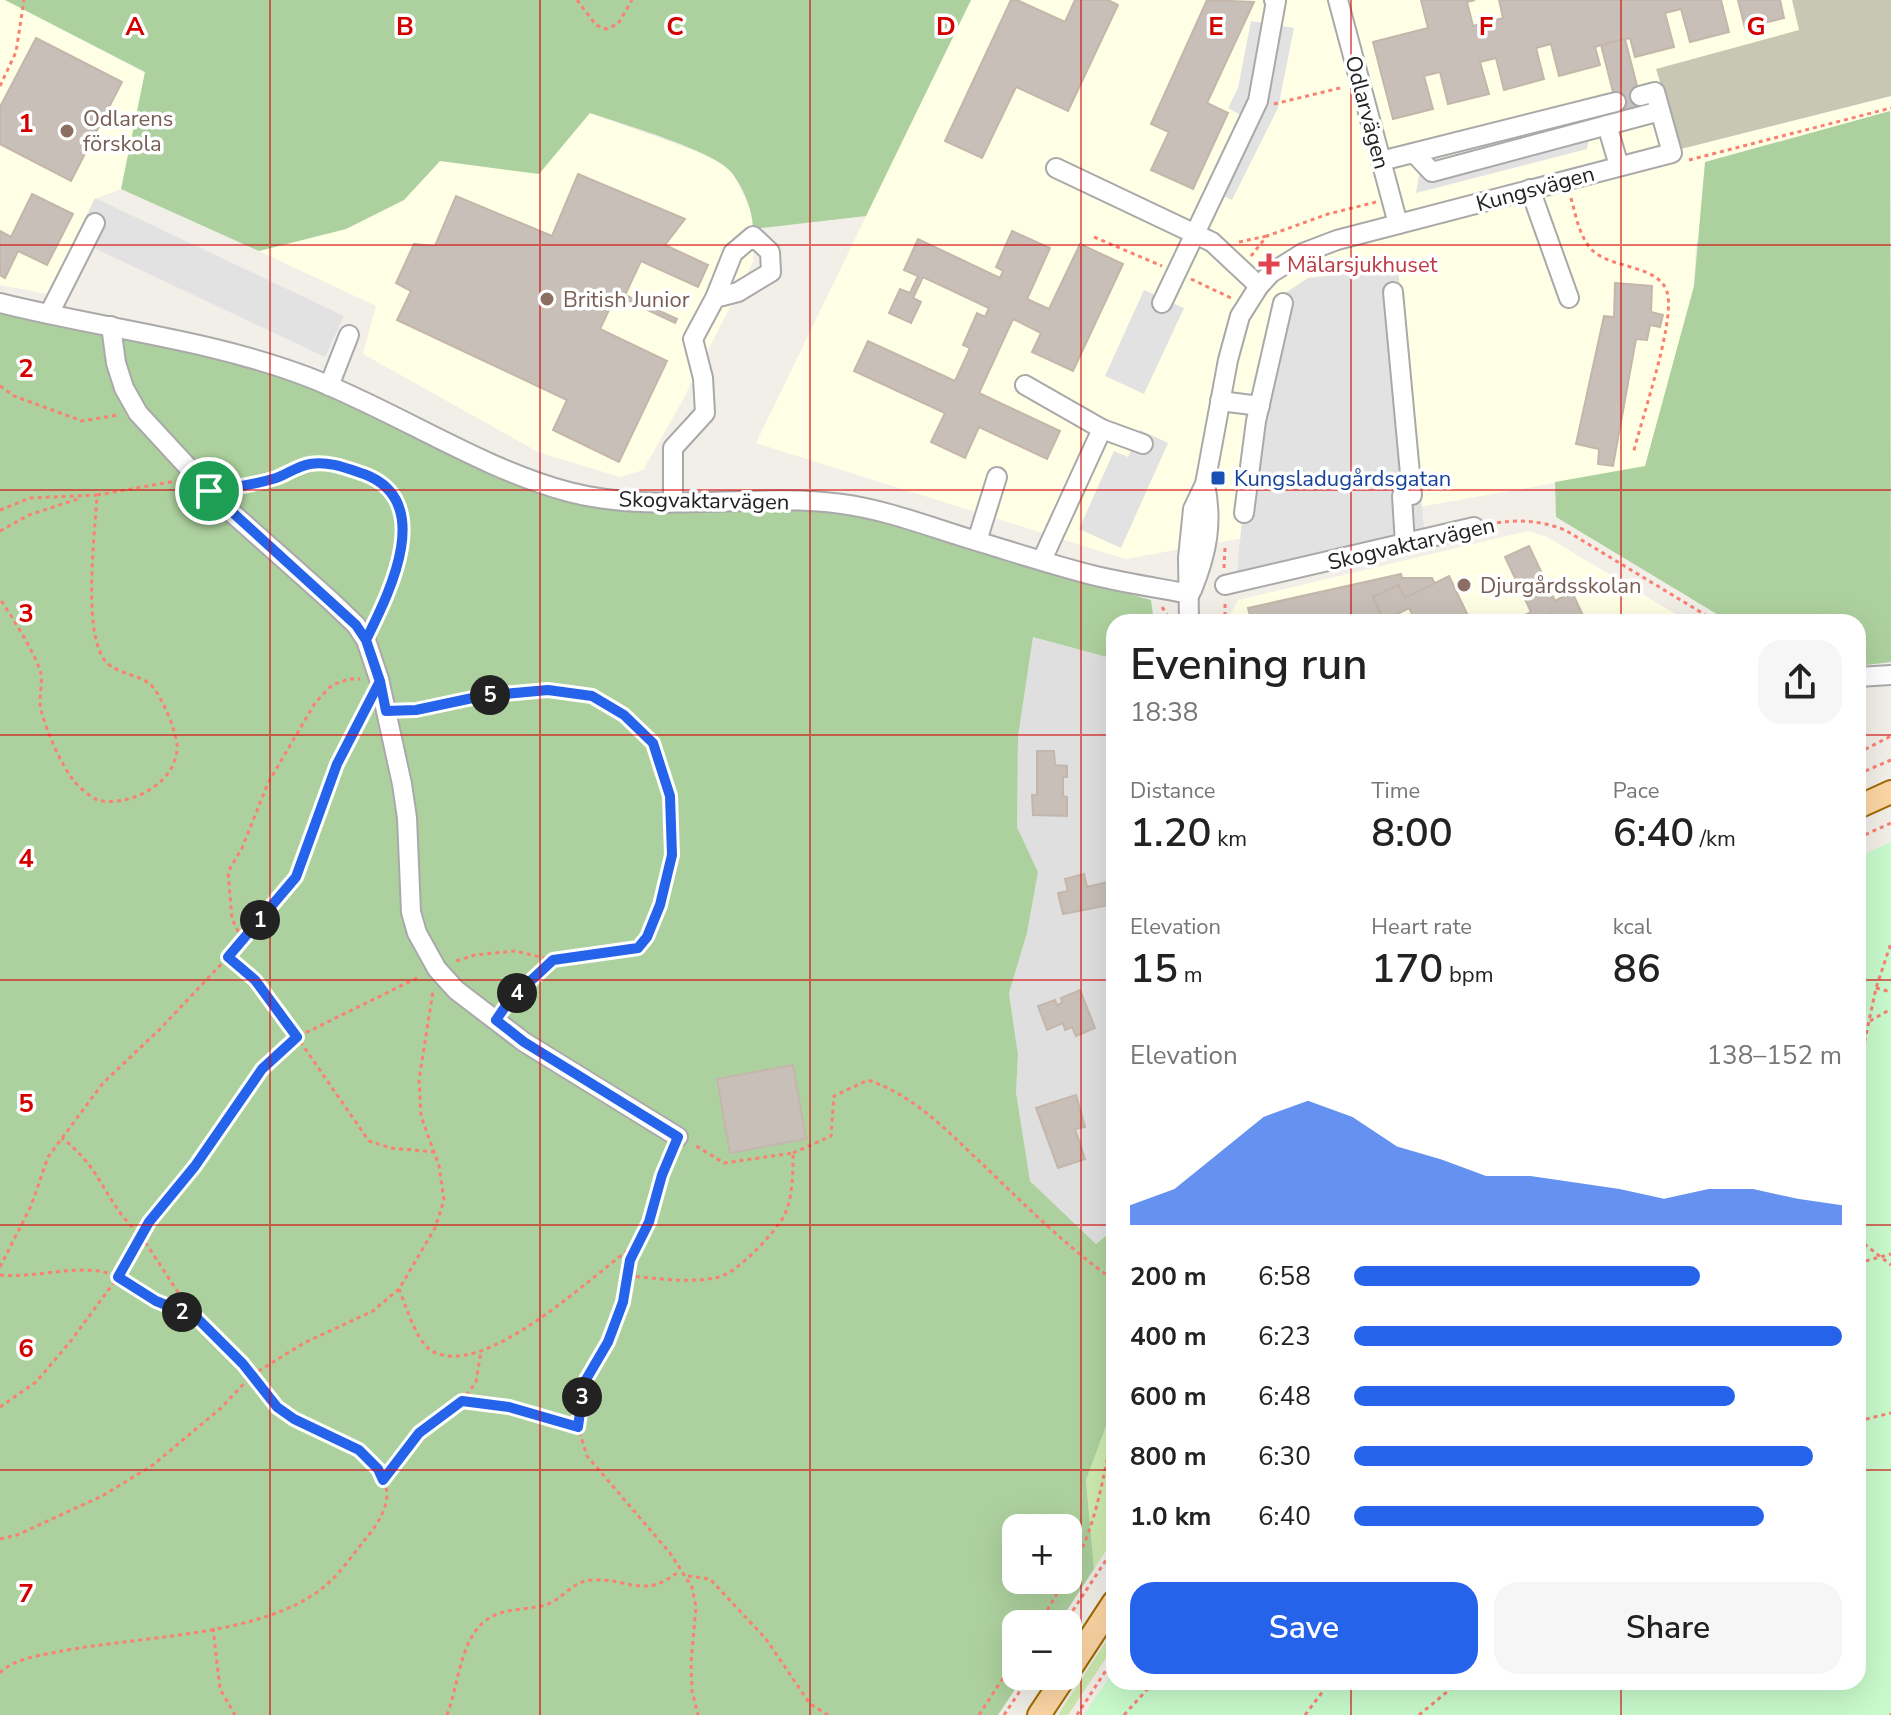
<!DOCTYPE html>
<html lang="en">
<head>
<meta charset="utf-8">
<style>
  body { margin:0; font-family:"Nunito Sans",sans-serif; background:#f6f6f6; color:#222; height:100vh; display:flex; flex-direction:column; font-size:30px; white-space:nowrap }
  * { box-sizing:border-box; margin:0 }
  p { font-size:26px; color:#767676 }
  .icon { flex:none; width:44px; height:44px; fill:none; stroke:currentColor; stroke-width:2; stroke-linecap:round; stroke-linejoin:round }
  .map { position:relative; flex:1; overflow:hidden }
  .details { position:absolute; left:1106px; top:614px; width:760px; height:1076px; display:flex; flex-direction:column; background:#fff; border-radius:24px; box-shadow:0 8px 32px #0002 }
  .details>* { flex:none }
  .fabs { position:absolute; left:1002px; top:1514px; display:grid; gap:16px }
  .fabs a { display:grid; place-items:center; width:80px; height:80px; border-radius:16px; background:#fff; box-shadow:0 8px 32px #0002; font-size:40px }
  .pin { position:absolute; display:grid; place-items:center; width:68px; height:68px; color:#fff; margin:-34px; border:4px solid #fff; border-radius:50%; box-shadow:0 2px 8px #0007 }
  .km { position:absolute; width:40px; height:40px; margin:-20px; border-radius:50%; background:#222; color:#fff; font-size:22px; line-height:40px; text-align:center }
  .round { display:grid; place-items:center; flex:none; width:84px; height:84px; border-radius:24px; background:#f6f6f6 }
  .summary { display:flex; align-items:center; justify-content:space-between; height:136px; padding:0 24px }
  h1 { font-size:44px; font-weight:600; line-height:60px }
  .figures { display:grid; grid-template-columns:repeat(3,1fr); gap:12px; height:136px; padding:8px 24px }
  .figures div { display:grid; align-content:center }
  .figures b { font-size:40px; font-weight:600 }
  .figures small { font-size:22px; font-weight:400 }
  .figures p { font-size:22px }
  .chart { height:224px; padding:16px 24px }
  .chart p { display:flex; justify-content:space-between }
  .chart svg { width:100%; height:144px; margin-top:8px; fill:#2563eb; opacity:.7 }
  .action { display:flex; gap:16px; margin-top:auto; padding:16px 24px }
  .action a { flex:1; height:92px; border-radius:24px; background:#2563eb; color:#fff; font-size:32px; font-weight:600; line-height:92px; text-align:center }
  .action a+a { background:#f6f6f6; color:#222 }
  ul { padding:0 24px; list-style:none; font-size:26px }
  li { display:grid; grid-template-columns:128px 96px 1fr; align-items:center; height:60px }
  li i { height:20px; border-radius:10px; background:#2563eb }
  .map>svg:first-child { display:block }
</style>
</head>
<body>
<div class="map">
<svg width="1891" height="1715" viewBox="0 0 1891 1715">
  <rect width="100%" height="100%" fill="#f2efe9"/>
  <!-- residential -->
  <polygon fill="#e0dfdf" points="1033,637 1114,659 1114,1229 1096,1244 1030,1181 1016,1092 1018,1055 1009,993 1027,933 1038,872 1017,827 1018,738"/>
  <!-- education -->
  <g fill="#ffffe5">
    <polygon points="0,0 5,0 145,73 121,189 95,199 48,294 0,285"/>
    <polygon points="971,0 1891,0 1891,112 1696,243 1694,286 1645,467 1125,559 756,443"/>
    <polygon points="589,113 704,154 731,170 753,215 753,262 679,407 643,470 620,477 538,452 363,354 376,306 259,251 346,229 404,200 440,161 539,174"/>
    <polygon points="1528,531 1547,537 1689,622 1229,622 1229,616 1238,600"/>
  </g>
  <!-- construction -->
  <polygon fill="#c7c7b4" points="1792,0 1891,0 1891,96 1681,149 1656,69 1799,30"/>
  <!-- grass -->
  <g fill="#cdebb0">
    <polygon points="1114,1405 1114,1538 1094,1569 1086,1480"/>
    <polygon points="1114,1629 1114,1646 1068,1715 1058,1715"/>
  </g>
  <!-- forest -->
  <g fill="#add19e" fill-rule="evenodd">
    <path d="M5,0H971L866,216L753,229C753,211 743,186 731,172C715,151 619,123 590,113L539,174L440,161L404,200L346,229L259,251L121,189L145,72Z"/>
    <polygon points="1890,111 1891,662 1858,666 1858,622 1730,622 1556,517 1555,482 1645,466 1694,286 1705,162"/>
    <path d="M0,311L218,357L282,375L586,505C677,518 768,500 858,515L1037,569L1151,600L1153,615L1163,622H1114V659L1033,637L1018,737L1017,827L1038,872L1027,933L1009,993L1018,1055L1016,1092L1030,1181L1096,1244L1114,1229V1405L1086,1480L1094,1569L1058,1624H1016V1676H1024L998,1715H0ZM1016,1528H1068V1580H1016Z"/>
  </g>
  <!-- park -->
  <polygon fill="#c8facc" points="1891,842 1891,1715 1084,1715 1114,1670 1114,1682 1858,1682 1858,857"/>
  <!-- parking -->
  <g fill="#e2e2e2">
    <polygon points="1251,21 1294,28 1278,108 1232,200 1206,188 1242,116 1228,108 1238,88"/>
    <polygon points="1591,125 1587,149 1416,193 1420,170"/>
    <polygon points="95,198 344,316 325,357 75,239"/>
    <polygon points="1398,268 1424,529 1237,572 1253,405 1279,297 1308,278"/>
    <polygon points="1144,290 1184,308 1144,394 1105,376"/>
    <polygon points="1140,430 1168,443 1121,548 1079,529 1114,451 1128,457"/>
  </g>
  <!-- building -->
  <g fill="#c7bfb8" stroke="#c4b6ab" stroke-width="2">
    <polygon points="1011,0 1017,0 1065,22 1075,0 1108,0 1118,5 1068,111 1016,87 982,158 945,141"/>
    <polygon points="1207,0 1254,2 1207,103 1228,113 1193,189 1151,170 1169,132 1151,124"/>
    <polygon points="1421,0 1475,0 1467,2 1473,26 1503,18 1499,0 1721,0 1729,32 1690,42 1681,9 1665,13 1674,47 1635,57 1630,38 1601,45 1595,47 1600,65 1559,76 1551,44 1536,48 1544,79 1504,90 1496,58 1480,62 1489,94 1448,104 1440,72 1424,76 1433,109 1393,119 1373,42 1428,28"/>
    <polygon points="1738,0 1780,0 1784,18 1745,28"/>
    <polygon points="36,38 122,82 71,181 0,144 0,107"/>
    <polygon points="1625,39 1644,113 1620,119 1601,45"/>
    <polygon points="578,174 685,219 665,245 708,265 698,287 641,261 625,295 677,319 675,323 616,295 600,329 667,361 619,462 553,430 567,400 397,320 411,291 396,283 414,244 435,246 456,196 552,236"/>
    <polygon points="32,194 73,214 47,265 18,251 5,278 0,275 0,231 11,237"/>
    <polygon points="1012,231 1050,248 1027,299 1049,309 1080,244 1123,264 1073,371 1032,352 1041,333 1013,319 979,393 1060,431 1047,459 979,427 965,458 931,442 945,413 854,371 868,341 955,381 970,348 963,345 977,313 985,317 989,308 923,277 913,298 921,302 911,323 889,313 900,289 910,293 918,276 904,270 918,239 1000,278 1003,271 996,267"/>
    <polygon points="1615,283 1652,286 1651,312 1663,315 1660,327 1650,325 1647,340 1636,339 1613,466 1598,464 1599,449 1576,444 1604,316 1614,317"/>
    <polygon points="1529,546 1555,601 1572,592 1586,622 1556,622 1552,613 1534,622 1511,622 1531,612 1505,557"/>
    <polygon points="1401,574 1402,578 1432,578 1435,584 1405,598 1398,585 1373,597 1384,621 1382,622 1252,622 1248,608"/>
    <polygon points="1449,576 1471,622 1416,622 1409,608 1384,621 1373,597 1398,585 1405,598"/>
    <polygon points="1037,751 1054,751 1055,765 1067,766 1067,777 1063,777 1063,796 1067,797 1067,816 1033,815 1032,795 1037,795"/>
    <polygon points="1084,874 1087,887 1108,882 1114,904 1063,914 1058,893 1068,891 1065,879"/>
    <polygon points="1080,990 1095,1028 1076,1036 1072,1027 1065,1030 1063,1023 1047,1030 1038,1006 1055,1000 1057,1005 1062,1003 1061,998"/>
    <polygon points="793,1065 806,1139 730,1153 717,1079"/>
    <polygon points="1076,1095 1085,1127 1075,1129 1085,1159 1058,1168 1036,1108"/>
  </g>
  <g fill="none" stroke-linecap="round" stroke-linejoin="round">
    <defs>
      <g id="minor">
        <polyline points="1338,0 1398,224"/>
        <polyline points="1607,125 1619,166"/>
        <polyline points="1414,153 1432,172 1660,111"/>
        <polyline points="1381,161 1616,102"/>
        <polyline points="1056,168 1212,242 1259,286"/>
        <polyline points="1530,189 1569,298"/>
        <polyline points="1393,292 1412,495"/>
        <path d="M0,303C103,329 208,339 308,377C394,410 481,469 569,492C657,515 752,492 842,504C887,510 930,527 973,540C1013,552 1052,565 1092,575C1124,583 1158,588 1190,594"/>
        <polyline points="1162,303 1258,101 1276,1 1274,0"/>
        <polyline points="49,314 95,223"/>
        <polyline points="111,326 116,363 124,388 138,413 223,505 331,601 356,625 366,640 379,679 402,784 407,818 411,912 417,933 437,969 456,990 524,1042 678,1137"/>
        <polyline points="1025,385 1102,429 1042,560"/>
        <polyline points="329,386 349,335"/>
        <polyline points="1220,401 1260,406"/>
        <polyline points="1102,429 1143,444"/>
        <polyline points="1402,496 1405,544"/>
        <polyline points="673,502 673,448 705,413 703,378 693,339 715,298 738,292 771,272 770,252 753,236 733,253 715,298"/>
        <polyline points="1244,513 1256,421 1283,303"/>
        <polyline points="977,541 997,477"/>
        <polyline points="1225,585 1474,527"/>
        <path d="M1192,590C1207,553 1213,523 1205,484"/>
        <polyline points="1189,622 1188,558 1193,509 1205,484 1228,360 1240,316 1259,286 1271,273 1303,253 1337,240 1672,153 1655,92 1640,96"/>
        <polyline points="1858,677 1891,675"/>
      </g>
      <g id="major">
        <polyline points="1858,807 1891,792"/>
        <polyline points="1068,1672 1114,1602"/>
        <polyline points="1039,1715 1065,1676"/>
      </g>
    </defs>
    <!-- minor casing -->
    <use href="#minor" stroke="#a9a9a9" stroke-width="22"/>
    <!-- major casing -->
    <use href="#major" stroke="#a06b00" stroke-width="26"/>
    <!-- path -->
    <g stroke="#fa8072" stroke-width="3" stroke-dasharray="4 4" stroke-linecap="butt">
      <polyline points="577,0 596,25 606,29 618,24 632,0"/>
      <polyline points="0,86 16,52 24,0"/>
      <polyline points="1274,104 1344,87"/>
      <polyline points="1689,160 1891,108"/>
      <path d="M1571,198C1576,216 1579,236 1592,250C1612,270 1663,264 1668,296C1673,328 1642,418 1633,454"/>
      <polyline points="1094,237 1162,266"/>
      <polyline points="1239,242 1267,236"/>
      <polyline points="1251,256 1267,236 1328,214 1376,202"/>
      <polyline points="1191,279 1231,298"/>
      <polyline points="0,386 14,396 82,421 118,415"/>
      <path d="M233,488C249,486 266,481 281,476C290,472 300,466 310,464C327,462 343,467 358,472C428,498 400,571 376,620"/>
      <polyline points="97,495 176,481"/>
      <path d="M0,510L30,498L97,495C95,534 83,625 103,658C113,674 136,673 150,684C161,694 176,730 177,745C179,782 130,808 98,800C91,798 79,787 74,781C60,763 47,732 41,710C38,698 43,685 41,674C37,656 11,615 0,599"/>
      <path d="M1489,524C1517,519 1539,520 1565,530L1717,622"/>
      <polyline points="0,531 29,515 81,498"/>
      <polyline points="1224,568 1225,548"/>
      <polyline points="1225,604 1225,622"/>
      <polyline points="1162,607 1171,621"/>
      <path d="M402,710C480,706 570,660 636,726C641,731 649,737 653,744C665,764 670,798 671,821C672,863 666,915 638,948L553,960L515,951L475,955L453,962"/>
      <polyline points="1858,753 1891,736"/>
      <polyline points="1858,774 1891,760"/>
      <polyline points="1858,838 1891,823"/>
      <polyline points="242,939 232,919 228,872 242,848 268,783 315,703 332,685 349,679 360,679"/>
      <polyline points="228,957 255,980 297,1037 369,1141 391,1148 434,1152"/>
      <polyline points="1876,988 1891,992"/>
      <polyline points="505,1007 553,960"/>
      <polyline points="1870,1021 1891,1009"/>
      <polyline points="1858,1073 1876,988 1891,943"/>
      <path d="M793,1153L831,1136L834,1096L868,1080C914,1096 942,1126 976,1158C1018,1198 1067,1248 1114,1280"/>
      <polyline points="670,1154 649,1222 630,1260 623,1302 608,1342 584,1383 578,1427 587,1456 670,1553 692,1587 696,1607 691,1663 692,1691 698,1715"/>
      <polyline points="1858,1239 1891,1265"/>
      <polyline points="1858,1263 1891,1254"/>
      <polyline points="0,1267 31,1206 48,1157 103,1083 161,1028 228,957 296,877 337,764 367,706"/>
      <path d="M0,1275C33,1278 66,1267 99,1271C119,1274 136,1289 153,1300C165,1307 179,1311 193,1316"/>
      <path d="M628,1276C657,1278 690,1284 719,1277C738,1272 777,1231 785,1214C793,1196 793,1172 793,1153L724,1163L693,1144"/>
      <path d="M399,1289C405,1304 416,1339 429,1349C481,1386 597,1270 638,1243"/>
      <polyline points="462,1401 509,1407 578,1427"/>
      <polyline points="0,1407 36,1382 70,1342 118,1277 149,1222 195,1166 262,1069 297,1037 421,976"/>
      <polyline points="1858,1421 1891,1413"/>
      <polyline points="383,1480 419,1433 462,1401 476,1382 481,1351"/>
      <polyline points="0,1539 17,1535 102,1496 153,1465 221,1408 252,1375 304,1343 373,1311 399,1289 435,1228 444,1200 439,1166 421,1116 419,1080 433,991"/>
      <polyline points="688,1576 710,1579 766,1639 810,1704 828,1715"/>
      <path d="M1068,1576C1096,1530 1104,1475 1114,1423"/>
      <polyline points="1039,1624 1065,1580"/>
      <polyline points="1064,1624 1114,1548"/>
      <polyline points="213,1628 220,1689 235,1715"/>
      <path d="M0,1673C14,1658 43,1655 62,1651C139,1636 257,1637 320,1590C339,1576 353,1554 368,1536C384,1515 395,1495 379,1470C356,1435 306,1435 277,1407C264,1395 256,1377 243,1364C231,1351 216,1340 204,1326C179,1299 163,1266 141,1237C135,1229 127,1222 121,1214C98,1182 95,1164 62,1138"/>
      <path d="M447,1715C459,1685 460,1634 491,1617C508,1608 527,1610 545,1605C563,1600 572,1580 593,1580C629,1578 645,1600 679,1571"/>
      <polyline points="979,1715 1016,1658"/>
      <polyline points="1004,1715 1030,1676"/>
      <polyline points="1077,1715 1114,1658"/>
      <polyline points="1124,1715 1154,1682"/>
      <polyline points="1305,1715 1330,1682"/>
      <polyline points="1419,1715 1459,1682"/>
      <polyline points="1890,1715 1891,1714"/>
    </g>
    <!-- minor -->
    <use href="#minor" stroke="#fff" stroke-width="18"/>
    <!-- major -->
    <use href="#major" stroke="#fcd6a4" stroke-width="22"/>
  </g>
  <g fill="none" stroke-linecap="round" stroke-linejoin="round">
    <defs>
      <path id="route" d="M209,491L356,625L366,640L380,681L337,764L296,877L228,957L255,980L297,1037L262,1069L195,1166L149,1222L118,1277L156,1301L196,1317L243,1364L277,1407L294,1419L359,1450L378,1469L383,1480L419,1433L462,1401L509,1407L578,1427L584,1383L608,1342L623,1302L630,1260L649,1222L662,1175L678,1137L524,1042L496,1020L509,1001L553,960L638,948L647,937L660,905L672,855L670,796L653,743L624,715L592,696L548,690L482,696L416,710L386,711L380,681L379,679L366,640C388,595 437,501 364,474C346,468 329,461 310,464C298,466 287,474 276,478C254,485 232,488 209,491"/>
    </defs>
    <!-- route casing -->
    <use href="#route" stroke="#fff" stroke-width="16"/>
    <!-- route -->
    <use href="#route" stroke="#2563eb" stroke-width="10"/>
  </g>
  <!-- grid -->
  <path fill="none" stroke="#d40000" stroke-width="2" stroke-opacity="0.55" d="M270,0V1715M540,0V1715M810,0V1715M1081,0V1715M1351,0V622M1621,0V622M0,245H1891M0,490H1891M0,735H1114M1858,735H1891M0,980H1114M1858,980H1891M0,1225H1114M1858,1225H1891M0,1470H1114M1858,1470H1891M1351,1682V1715M1621,1682V1715"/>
  <!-- markers -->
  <g fill="#8d6e63" stroke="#fff" stroke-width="3">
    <circle cx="67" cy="131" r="8"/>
    <circle cx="547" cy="299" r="8"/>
    <circle cx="1464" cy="585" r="8"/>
  </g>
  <path fill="#e0444e" stroke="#fff" stroke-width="3" d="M1265 252h8v8h8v8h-8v8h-8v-8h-8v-8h8z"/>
  <rect fill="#1a4fb4" stroke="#fff" stroke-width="3" x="1210" y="470" width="16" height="16" rx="4"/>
  <g text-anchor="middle" stroke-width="7" stroke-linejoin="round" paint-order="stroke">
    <!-- street labels -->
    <g font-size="22" fill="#222" stroke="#fff">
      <text transform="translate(1368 112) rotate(75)" y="8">Odlarvägen</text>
      <text transform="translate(1535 188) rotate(-15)" y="8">Kungsvägen</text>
      <text transform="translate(704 500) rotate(1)" y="8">Skogvaktarvägen</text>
      <text transform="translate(1411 543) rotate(-13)" y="8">Skogvaktarvägen</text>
    </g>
    <!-- education labels -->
    <g font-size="22" fill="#785e54" stroke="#fff" text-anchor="start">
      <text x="83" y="126">Odlarens<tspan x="83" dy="25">förskola</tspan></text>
      <text x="563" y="307">British Junior</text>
      <text x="1480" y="593">Djurgårdsskolan</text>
    </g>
    <!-- health labels -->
    <g font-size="22" fill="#be3a42" stroke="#fff" text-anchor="start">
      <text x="1287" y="272">Mälarsjukhuset</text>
    </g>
    <!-- transit labels -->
    <g font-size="22" fill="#164399" stroke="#fff" text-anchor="start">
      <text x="1234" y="486">Kungsladugårdsgatan</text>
    </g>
  </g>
  <g font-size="26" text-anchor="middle" font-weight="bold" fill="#d40000" stroke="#fff" stroke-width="7" stroke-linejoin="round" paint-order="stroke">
    <text x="135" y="35">A</text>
    <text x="405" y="35">B</text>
    <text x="675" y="35">C</text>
    <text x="946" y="35">D</text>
    <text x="1216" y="35">E</text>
    <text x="1486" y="35">F</text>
    <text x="1756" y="35">G</text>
    <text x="26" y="132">1</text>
    <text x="26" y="377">2</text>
    <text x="26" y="622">3</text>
    <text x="26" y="867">4</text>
    <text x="26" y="1112">5</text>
    <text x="26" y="1357">6</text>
    <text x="26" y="1602">7</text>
  </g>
</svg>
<div class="fabs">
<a>+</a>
<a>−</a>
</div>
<div class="pin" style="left:209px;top:491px;background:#1e9e55"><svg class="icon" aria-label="arrive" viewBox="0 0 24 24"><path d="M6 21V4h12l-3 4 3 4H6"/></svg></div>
<b class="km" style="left:260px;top:920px">1</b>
<b class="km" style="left:182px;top:1312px">2</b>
<b class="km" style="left:582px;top:1397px">3</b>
<b class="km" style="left:517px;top:993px">4</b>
<b class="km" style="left:490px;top:695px">5</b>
<section class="details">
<div class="summary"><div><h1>Evening run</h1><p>18:38</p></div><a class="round"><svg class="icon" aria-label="share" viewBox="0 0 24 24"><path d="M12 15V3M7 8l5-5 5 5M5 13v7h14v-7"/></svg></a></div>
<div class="figures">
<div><p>Distance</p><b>1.20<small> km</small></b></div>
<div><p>Time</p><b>8:00</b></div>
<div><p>Pace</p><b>6:40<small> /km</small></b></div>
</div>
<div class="figures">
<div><p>Elevation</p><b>15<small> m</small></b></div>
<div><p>Heart rate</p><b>170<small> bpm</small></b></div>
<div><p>kcal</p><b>86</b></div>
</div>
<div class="chart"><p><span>Elevation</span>138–152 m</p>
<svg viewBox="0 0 160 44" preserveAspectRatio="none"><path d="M0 44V38L10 33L20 22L30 11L40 6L50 11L60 20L70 24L80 29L90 29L100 31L110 33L120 36L130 33L140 33L150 36L160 38V44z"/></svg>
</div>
<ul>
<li><b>200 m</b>6:58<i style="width:71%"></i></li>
<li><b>400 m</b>6:23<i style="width:100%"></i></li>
<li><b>600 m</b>6:48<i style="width:78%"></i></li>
<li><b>800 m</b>6:30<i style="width:94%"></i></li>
<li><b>1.0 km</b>6:40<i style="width:84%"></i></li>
</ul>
<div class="action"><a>Save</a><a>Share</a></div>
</section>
</div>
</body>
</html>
